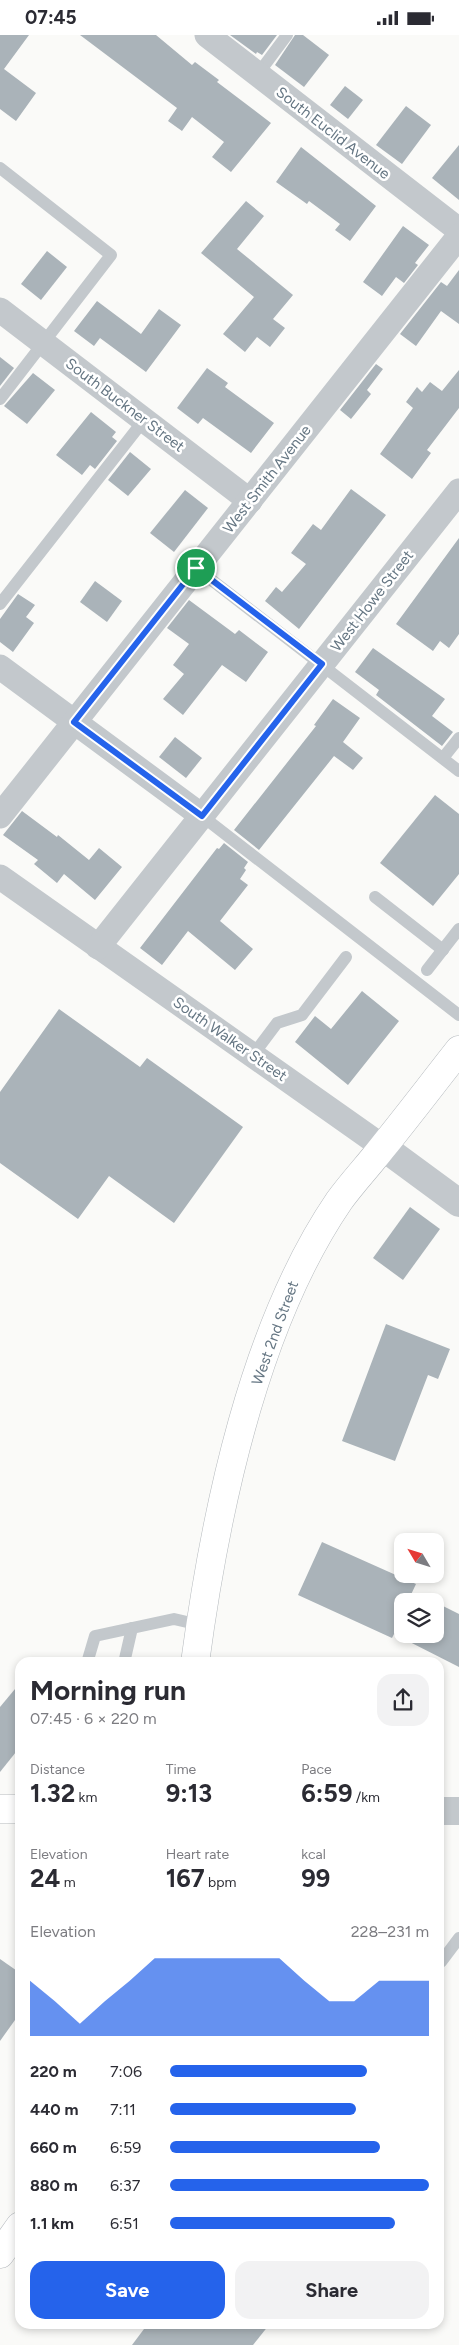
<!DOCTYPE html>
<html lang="en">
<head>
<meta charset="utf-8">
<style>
  body { margin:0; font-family:Figtree,sans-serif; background:#f2f2f3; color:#2b2b33; height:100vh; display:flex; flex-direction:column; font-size:19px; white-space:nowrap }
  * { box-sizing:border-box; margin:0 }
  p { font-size:16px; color:#7c7c81 }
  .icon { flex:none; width:28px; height:28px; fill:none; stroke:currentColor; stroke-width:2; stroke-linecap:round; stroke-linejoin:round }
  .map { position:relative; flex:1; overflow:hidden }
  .side { position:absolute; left:15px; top:1622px; width:429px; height:672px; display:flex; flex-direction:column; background:#fff; border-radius:15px; box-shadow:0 2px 8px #0003 }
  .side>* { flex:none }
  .needle { width:32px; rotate:308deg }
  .buttons { position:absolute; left:394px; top:1498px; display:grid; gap:10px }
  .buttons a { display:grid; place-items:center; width:50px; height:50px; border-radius:10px; background:#fff; box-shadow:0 2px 8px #0003; font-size:25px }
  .pin { position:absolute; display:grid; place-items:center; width:42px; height:42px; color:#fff; margin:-21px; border:2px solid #fff; border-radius:50%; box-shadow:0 1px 5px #0007 }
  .round { display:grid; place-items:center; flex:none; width:52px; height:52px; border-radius:15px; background:#f2f2f3 }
  .summary { display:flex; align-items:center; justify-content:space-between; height:85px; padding:0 15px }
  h1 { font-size:28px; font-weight:700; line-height:38px }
  .stats { display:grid; grid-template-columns:repeat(3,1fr); gap:8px; height:85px; padding:5px 15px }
  .stats div { display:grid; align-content:center }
  .stats b { font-size:25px; font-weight:700 }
  .stats small { font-size:14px; font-weight:400 }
  .stats p { font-size:14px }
  .chart { height:140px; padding:10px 15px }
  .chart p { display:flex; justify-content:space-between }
  .chart svg { width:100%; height:90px; margin-top:5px; fill:#2563eb; opacity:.7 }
  .action { display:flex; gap:10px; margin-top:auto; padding:10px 15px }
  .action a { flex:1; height:58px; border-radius:15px; background:#2563eb; color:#fff; font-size:20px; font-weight:700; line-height:58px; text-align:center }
  .action a+a { background:#f2f2f3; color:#2b2b33 }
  ul { padding:0 15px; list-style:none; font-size:16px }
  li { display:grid; grid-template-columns:80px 60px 1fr; align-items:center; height:38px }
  li i { height:12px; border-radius:6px; background:#2563eb }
  .status { display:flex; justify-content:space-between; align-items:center; height:35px; padding:0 25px; background:#fff; direction:ltr }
  .status svg { height:14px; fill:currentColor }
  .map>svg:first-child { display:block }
</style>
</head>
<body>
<div class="status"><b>07:45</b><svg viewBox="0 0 49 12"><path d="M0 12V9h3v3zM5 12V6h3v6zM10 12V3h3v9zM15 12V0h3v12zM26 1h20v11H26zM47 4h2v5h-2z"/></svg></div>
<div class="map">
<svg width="459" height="2310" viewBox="0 0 459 2310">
  <rect width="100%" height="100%" fill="#fafaf8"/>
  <!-- building -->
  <g fill="#aab3b9">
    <polygon points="0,0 29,0 4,34 36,58 16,86 0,74"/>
    <polygon points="80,0 156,0 192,30 195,27 219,45 217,47 271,88 231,137 212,122 224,107 192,82 182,96 168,86 177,73"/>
    <polygon points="230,0 277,0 262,20 257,17 256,19"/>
    <polygon points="295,0 303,0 329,20 304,52 275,30"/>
    <polygon points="345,51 363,65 348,84 330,70"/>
    <polygon points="406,71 431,90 402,129 376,110"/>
    <polygon points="459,110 459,165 432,143"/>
    <polygon points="301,112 376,171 350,206 335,195 340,189 309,166 307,169 276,147"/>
    <polygon points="246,166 264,181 237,214 293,260 273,284 285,293 270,312 257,302 245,317 223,299 254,262 201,218"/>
    <polygon points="403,191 429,210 415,228 418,230 404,248 396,242 382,261 363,247"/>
    <polygon points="47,216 67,232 41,265 21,249"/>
    <polygon points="459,235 459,289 441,276 416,311 400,299 441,247 447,251"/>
    <polygon points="97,266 141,299 159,274 181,290 146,337 100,303 94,311 74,296"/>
    <polygon points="0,322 14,333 0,351"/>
    <polygon points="376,329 383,334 367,355 371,359 351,384 340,375"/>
    <polygon points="207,333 228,348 225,352 274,388 251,418 203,383 198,389 177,373"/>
    <polygon points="459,335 459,373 427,415 431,418 412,444 380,419 413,373 406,367 417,352 422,357 430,347 442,356"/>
    <polygon points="33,338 55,355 27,389 4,371"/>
    <polygon points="91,377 116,397 112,402 117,406 95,434 90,430 82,440 56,420"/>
    <polygon points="130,417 151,434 128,461 108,445"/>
    <polygon points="351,454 386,480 299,594 265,566 276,552 282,557 306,529 291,518 313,489 321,495"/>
    <polygon points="185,455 208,473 174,517 150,498"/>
    <polygon points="459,503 459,599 449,613 440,606 433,616 396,589"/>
    <polygon points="95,546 122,566 107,587 80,567"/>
    <polygon points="18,559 35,570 26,582 34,588 13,617 0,607 0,584"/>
    <polygon points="189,565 235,599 239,595 268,617 246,647 222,630 183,680 163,664 184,639 173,630 189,609 167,593"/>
    <polygon points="373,613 445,664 432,681 453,697 442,711 376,660 379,655 355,637"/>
    <polygon points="333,664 360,683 343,707 363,723 353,735 334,721 259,815 234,795 316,691 314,690"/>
    <polygon points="175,702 202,723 186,743 159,722"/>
    <polygon points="435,760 459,779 459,839 433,871 380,828"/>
    <polygon points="22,776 57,802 58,800 89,825 99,813 122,832 95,865 64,839 57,848 34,829 38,825 3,800"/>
    <polygon points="224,808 248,827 244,833 246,835 240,844 248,850 220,886 253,914 235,935 188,896 162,930 140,913 217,813 219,814"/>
    <polygon points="362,956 399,986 348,1050 295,1007 315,981 331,994"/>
    <polygon points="59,974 140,1032 147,1023 243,1092 174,1188 109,1141 78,1184 0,1128 0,1057"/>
    <polygon points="410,1172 440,1194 403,1245 373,1223"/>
    <polygon points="386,1289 450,1314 438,1344 428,1340 395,1426 342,1406"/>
    <polygon points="322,1507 416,1549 408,1566 402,1566 402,1599 435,1599 435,1567 459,1579 459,1632 394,1599 392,1603 298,1560"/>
    <polygon points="20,1648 20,1712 0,1737 0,1672"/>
    <polygon points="0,1924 20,1938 20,1978 0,2006"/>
    <polygon points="147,2290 269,2290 253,2310 132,2310"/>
  </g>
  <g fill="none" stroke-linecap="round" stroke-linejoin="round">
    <defs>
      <g id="primary">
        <path d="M195,1628C215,1478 253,1292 339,1166C352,1148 368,1131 382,1113C408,1081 433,1048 459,1015"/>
        <polyline points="0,1774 20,1774"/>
        <polyline points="0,2219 20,2191"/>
      </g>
    </defs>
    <!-- primary casing -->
    <use href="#primary" stroke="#b5babe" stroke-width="29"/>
    <!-- service -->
    <g stroke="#c3c8cc" stroke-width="12">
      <polyline points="258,39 287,0"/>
      <polyline points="0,133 111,220 0,364"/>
      <polyline points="196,533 459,736"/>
      <polyline points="0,569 144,385"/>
      <polyline points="443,723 459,703"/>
      <polyline points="202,781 459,980"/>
      <polyline points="375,862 443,915"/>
      <polyline points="427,935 459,894"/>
      <polyline points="253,1020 277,988 302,980 346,922"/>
      <polyline points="87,1628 95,1601 174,1584 200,1590"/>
      <polyline points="124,1628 132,1593"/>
      <polyline points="441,1927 459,1903"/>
    </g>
    <!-- minor -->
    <g stroke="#c3c8cc" stroke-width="25">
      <polyline points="207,0 459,195"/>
      <polyline points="0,275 250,466"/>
      <polyline points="0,632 202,781"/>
      <polyline points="0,781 459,201"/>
      <polyline points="0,842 383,1112"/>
      <polyline points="98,912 459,456"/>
    </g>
    <!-- tertiary -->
    <g stroke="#c3c8cc" stroke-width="28">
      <polyline points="383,1112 459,1168"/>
      <polyline points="439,1776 459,1776"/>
    </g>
    <!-- primary -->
    <use href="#primary" stroke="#fff" stroke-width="28"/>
  </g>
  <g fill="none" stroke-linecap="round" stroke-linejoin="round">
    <defs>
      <polygon id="route" points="196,533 322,629 202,781 74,687"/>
    </defs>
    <!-- route casing -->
    <use href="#route" stroke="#fff" stroke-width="10"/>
    <!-- route -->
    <use href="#route" stroke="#2563eb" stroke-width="6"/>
  </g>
  <g text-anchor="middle" stroke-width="5" stroke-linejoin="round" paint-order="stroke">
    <!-- street labels -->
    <g font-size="15" fill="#657683" stroke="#fff">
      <text transform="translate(333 98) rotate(38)" y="5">South Euclid Avenue</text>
      <text transform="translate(125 370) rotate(37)" y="5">South Buckner Street</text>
      <text transform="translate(267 444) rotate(-52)" y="5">West Smith Avenue</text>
      <text transform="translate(372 566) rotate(-52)" y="5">West Howe Street</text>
      <text transform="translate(230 1004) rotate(35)" y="5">South Walker Street</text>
      <text transform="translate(275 1298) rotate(-70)" y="5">West 2nd Street</text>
    </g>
  </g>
</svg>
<div class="buttons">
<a><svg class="needle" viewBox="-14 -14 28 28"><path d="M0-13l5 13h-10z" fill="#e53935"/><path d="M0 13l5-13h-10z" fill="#7c7c81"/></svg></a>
<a><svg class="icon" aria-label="layers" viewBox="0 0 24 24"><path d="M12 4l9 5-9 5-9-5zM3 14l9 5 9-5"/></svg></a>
</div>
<div class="pin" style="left:196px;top:533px;background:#1e9e55"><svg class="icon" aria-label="arrive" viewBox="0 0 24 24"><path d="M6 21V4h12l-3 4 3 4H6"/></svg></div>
<section class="side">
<div class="summary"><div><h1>Morning run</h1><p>07:45 · 6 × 220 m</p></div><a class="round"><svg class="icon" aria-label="share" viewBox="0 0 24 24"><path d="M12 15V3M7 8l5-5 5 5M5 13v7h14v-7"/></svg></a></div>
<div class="stats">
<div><p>Distance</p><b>1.32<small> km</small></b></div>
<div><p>Time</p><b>9:13</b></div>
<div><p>Pace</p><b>6:59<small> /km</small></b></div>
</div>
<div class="stats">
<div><p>Elevation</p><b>24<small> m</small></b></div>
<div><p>Heart rate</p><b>167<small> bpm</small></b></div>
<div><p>kcal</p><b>99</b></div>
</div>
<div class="chart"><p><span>Elevation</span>228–231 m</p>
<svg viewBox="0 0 160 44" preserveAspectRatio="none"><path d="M0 44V17L10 27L20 38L30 27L40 17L50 6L60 6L70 6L80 6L90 6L100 6L110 17L120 27L130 27L140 17L150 17L160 17V44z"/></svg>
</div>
<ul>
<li><b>220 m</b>7:06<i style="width:76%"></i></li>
<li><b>440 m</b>7:11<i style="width:72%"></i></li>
<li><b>660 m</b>6:59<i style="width:81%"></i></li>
<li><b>880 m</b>6:37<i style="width:100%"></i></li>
<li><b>1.1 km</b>6:51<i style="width:87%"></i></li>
</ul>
<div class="action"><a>Save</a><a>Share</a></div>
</section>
</div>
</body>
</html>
